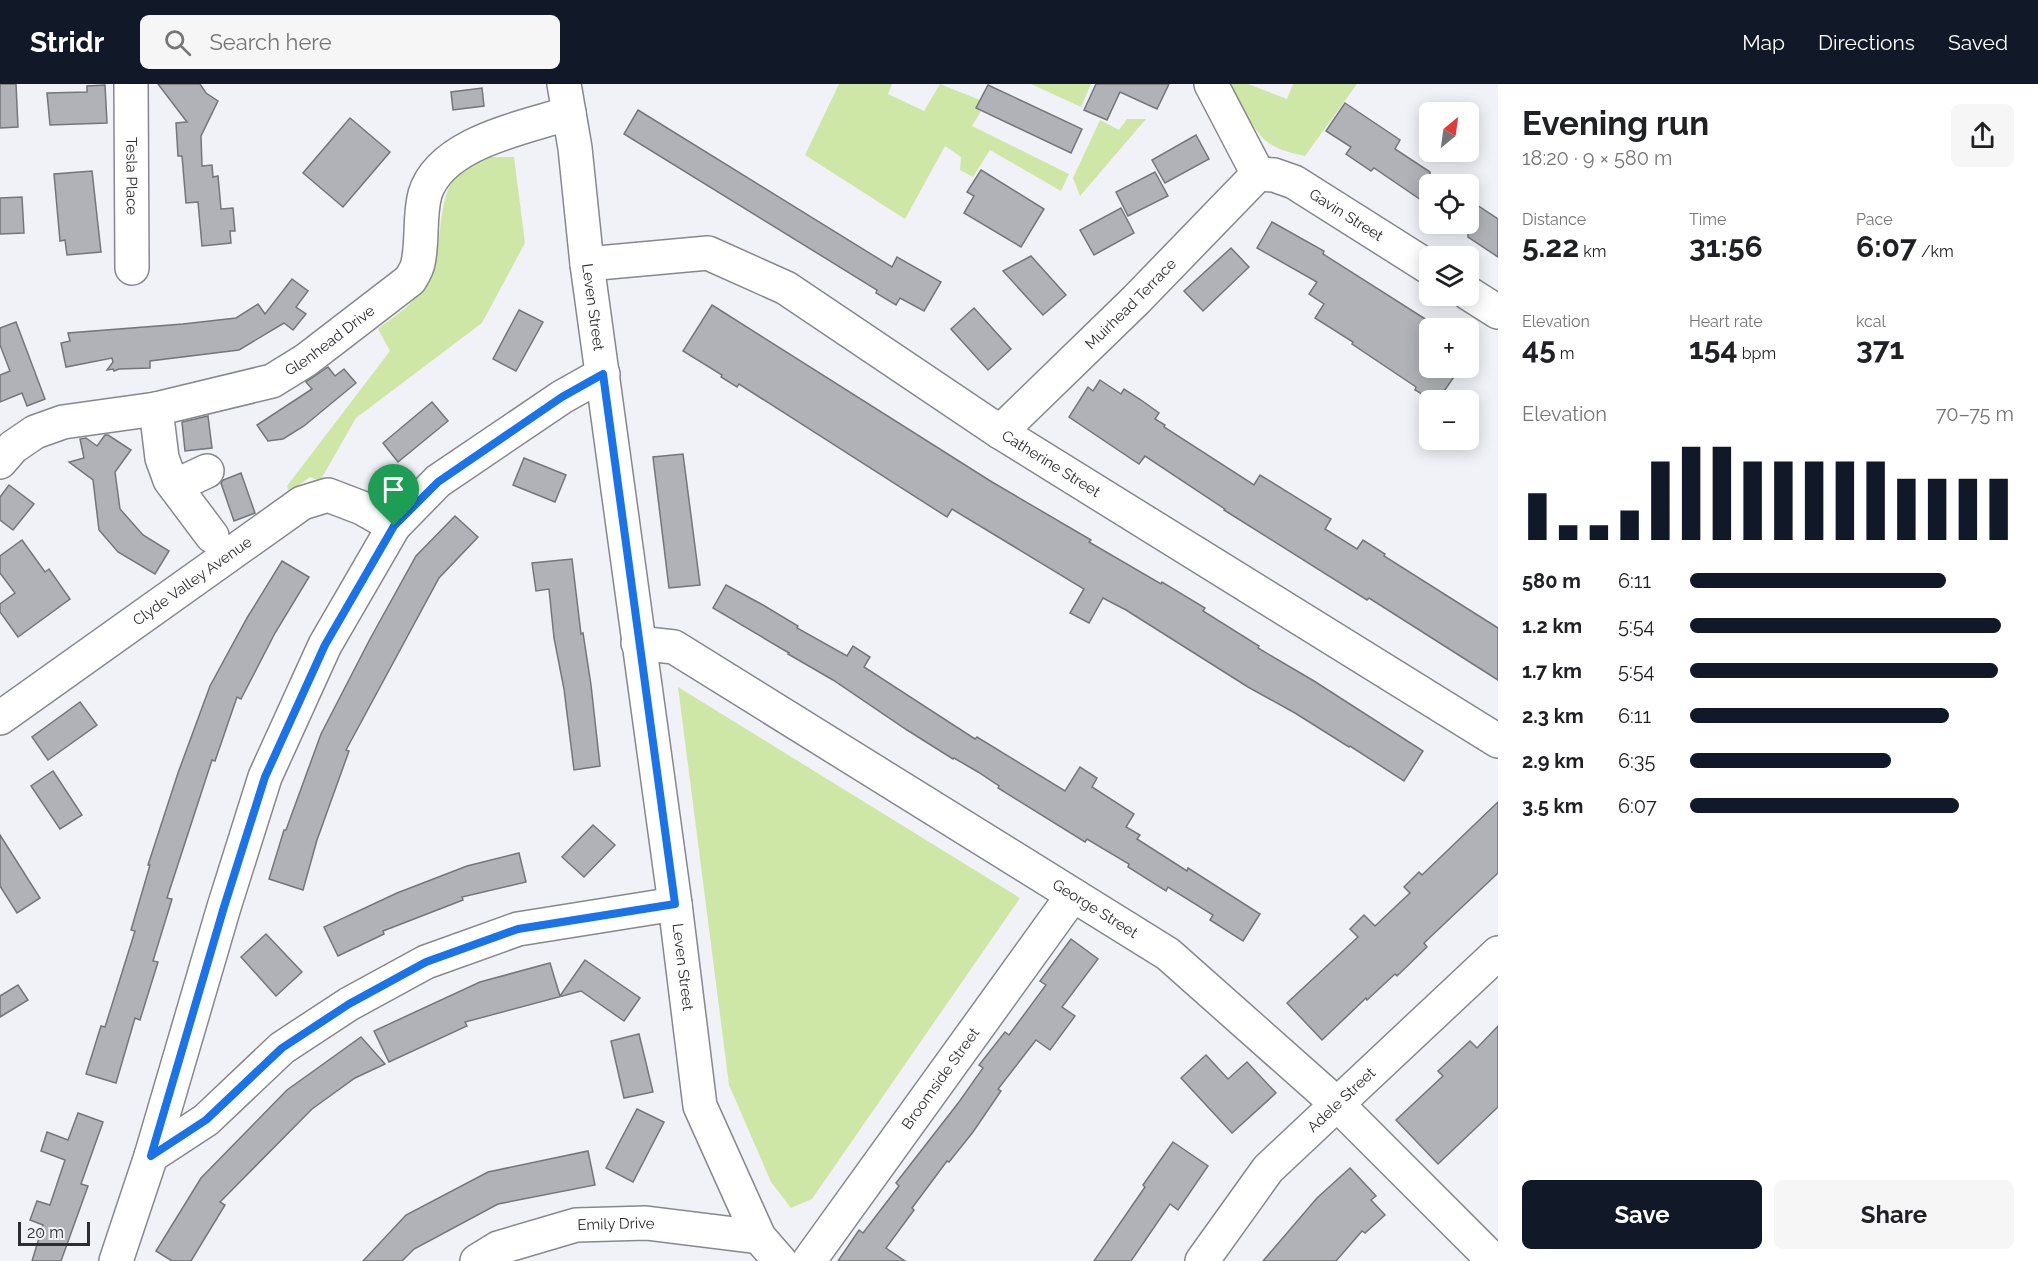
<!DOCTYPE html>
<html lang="en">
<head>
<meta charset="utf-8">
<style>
  body { margin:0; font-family:Raleway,sans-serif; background:#f6f6f6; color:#202124; height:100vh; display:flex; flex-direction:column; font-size:22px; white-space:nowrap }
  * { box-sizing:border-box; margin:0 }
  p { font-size:20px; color:#757577 }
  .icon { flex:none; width:33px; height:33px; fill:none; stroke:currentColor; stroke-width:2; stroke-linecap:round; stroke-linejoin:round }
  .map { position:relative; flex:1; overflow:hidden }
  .side { display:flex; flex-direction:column; background:#fff; width:540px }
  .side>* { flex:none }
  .needle { width:39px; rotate:29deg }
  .controls { position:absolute; left:1419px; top:18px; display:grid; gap:12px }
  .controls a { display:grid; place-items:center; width:60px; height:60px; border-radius:9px; background:#fff; box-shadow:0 3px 15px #0003; font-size:30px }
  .scale { position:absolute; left:18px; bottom:15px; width:72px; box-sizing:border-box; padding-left:6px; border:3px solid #2c2d2f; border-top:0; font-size:16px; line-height:21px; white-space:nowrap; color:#2c2d2f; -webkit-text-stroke:4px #f0f2f7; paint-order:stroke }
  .pin { position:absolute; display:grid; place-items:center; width:51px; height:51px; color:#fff; margin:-62px -26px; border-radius:50% 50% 50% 0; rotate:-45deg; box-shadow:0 0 6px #0007 }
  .pin .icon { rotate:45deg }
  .round { display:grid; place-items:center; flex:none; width:63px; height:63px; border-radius:9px; background:#f6f6f6 }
  .headline { display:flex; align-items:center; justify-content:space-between; height:102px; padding:0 24px }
  h1 { font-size:33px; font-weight:700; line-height:45px }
  .stats { display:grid; grid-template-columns:repeat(3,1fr); gap:9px; height:102px; padding:6px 24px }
  .stats div { display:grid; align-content:center }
  .stats b { font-size:30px; font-weight:700 }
  .stats small { font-size:16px; font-weight:400 }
  .stats p { font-size:16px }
  .chart { height:168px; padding:12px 24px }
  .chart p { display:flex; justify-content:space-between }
  .chart svg { width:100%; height:108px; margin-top:6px; stroke:#111827; stroke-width:6 }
  .primary-button { display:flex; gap:12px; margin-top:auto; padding:12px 24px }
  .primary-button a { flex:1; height:69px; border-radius:9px; background:#111827; color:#fff; font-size:24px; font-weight:700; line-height:69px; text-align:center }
  .primary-button a+a { background:#f6f6f6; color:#202124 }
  ul { padding:0 24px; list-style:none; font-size:20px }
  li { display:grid; grid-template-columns:96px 72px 1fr; align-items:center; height:45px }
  li i { height:15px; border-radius:8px; background:#111827 }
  header { display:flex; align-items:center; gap:36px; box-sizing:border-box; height:84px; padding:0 30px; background:#111827; color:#fff }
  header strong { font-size:28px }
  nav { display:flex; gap:33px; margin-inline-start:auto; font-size:21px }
  .search { width:420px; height:54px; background:#f6f6f6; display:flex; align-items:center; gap:15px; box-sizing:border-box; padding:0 21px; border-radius:9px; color:#757577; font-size:22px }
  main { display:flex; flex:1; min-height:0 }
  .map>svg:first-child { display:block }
</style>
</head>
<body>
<header>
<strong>Stridr</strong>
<div class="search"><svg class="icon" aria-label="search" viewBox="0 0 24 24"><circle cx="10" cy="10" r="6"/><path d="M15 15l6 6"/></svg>Search here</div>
<nav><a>Map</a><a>Directions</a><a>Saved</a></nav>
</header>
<main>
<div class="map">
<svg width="1498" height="1177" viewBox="0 0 1498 1177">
  <rect width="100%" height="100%" fill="#f0f2f7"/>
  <!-- green -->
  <g fill="#cfe7a6">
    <polygon points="839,0 892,0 888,10 924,27 940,0 980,16 976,24 981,27 972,42 1069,90 1061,107 990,66 973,93 960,86 961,73 945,62 905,135 805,71"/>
    <polygon points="1031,0 1091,0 1081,23"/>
    <path d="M1233,0H1248L1287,15L1293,0H1357L1305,72C1292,69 1277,66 1266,57C1253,46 1239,17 1231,1Z"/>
    <polygon points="1127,35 1146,35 1080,112 1073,94 1100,36 1119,46"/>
    <path d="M483,73H514L525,159L482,239L356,334L320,397L310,393L289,408L287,402L390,267L378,245C400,228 420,216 432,189C444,159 435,107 463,84C468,79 477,76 483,73Z"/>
    <polygon points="678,603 1020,814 812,1115 791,1124 771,1098 729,1001"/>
  </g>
  <!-- building -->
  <g fill="#b0b2b7" stroke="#74767a" stroke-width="1.5">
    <polygon points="0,0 16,0 18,43 0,44"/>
    <polygon points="158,0 200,0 206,9 218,17 201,52 202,82 212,81 213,93 218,92 221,125 233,124 235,147 230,147 231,159 202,162 198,118 186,119 182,72 178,72 176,39 187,38"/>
    <polygon points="1096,0 1169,0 1157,25 1120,8 1107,36 1084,26"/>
    <polygon points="105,1 107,39 50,41 47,9 87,8 87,2"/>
    <polygon points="988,1 1082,45 1071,69 976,24"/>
    <polygon points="482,4 484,22 453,26 451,8"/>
    <polygon points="1345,19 1400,56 1395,65 1430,88 1430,122 1374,84 1371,87 1346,70 1351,63 1326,47"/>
    <polygon points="638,26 892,183 897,173 941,198 924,227 900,214 896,221 876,209 877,206 624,50"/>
    <polygon points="350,34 390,68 343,123 303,89"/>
    <polygon points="1196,51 1209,75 1165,99 1152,76"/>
    <polygon points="981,86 1044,125 1021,163 964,129 974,112 967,108"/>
    <polygon points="92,87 101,168 67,171 65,156 60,157 54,90"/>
    <polygon points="1155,88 1168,112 1128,132 1116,108"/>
    <polygon points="22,113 24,149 0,150 0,114"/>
    <polygon points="1468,115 1498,135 1498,173 1468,153"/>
    <polygon points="1121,124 1134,149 1094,171 1080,146"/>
    <polygon points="1272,138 1324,167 1323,170 1430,238 1430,284 1460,284 1438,316 1432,316 1415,306 1416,303 1352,260 1353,258 1315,234 1324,220 1309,210 1317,198 1257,164"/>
    <polygon points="1231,164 1249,183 1203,227 1184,207"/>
    <polygon points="1031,172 1066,211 1043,231 1003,187"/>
    <polygon points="292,195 308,207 296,223 306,230 293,246 284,239 239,266 150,277 150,284 119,285 114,287 113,285 107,286 113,278 112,274 66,283 61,259 70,257 68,249 183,240 236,234 258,220 265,230"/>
    <polygon points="712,221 992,398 1091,456 1089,458 1161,500 1162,498 1205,524 1203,527 1259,562 1258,564 1314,597 1423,667 1404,697 1350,662 1349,663 1295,629 1248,603 1126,526 1103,514 1089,539 1070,529 1084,505 952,425 947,433 739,300 737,303 721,293 722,291 683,267"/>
    <polygon points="974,224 1011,265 988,286 951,245"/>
    <polygon points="519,226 543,238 516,287 493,275"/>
    <polygon points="16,238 45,315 27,322 22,309 0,318 0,291 10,287 0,261 0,244"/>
    <polygon points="328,283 335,292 344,285 356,299 304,342 283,355 268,357 257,341 312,305 306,298"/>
    <polygon points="1100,296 1121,310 1124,305 1141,316 1159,329 1155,335 1165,341 1164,343 1254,401 1260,391 1331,435 1325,445 1357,465 1363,456 1385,470 1384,472 1498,544 1498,596 1369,514 1367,516 1224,426 1225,425 1145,372 1139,380 1069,333 1088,303 1093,307"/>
    <polygon points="432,318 448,337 398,378 383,359"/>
    <polygon points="208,332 212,364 185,367 182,338"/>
    <polygon points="105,351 108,351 131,366 115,388 120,425 143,451 169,467 155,490 118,468 99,446 93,396 69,378 84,374 80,355 86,354 97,362"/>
    <polygon points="683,370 700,501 669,504 653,373"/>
    <polygon points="524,374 566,391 555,418 513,401"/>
    <polygon points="241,389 255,429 234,437 221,399 223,396"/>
    <polygon points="9,401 34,420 13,446 0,436 0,413"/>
    <polygon points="455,432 478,453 439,494 346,666 349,667 317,756 303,806 269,795 284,746 286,746 321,650 370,555 416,472"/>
    <polygon points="22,456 45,488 49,485 70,515 18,553 0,528 0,520 15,509 0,489 0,472"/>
    <polygon points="572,475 581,550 583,549 591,601 600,682 574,686 564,605 554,554 549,505 536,507 532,479"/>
    <polygon points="282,477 309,493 275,549 241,615 237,613 215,677 212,676 167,814 172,815 153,877 158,878 140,936 135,934 116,999 86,990 101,942 105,943 135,847 131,846 150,781 148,781 178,689 210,602 247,534"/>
    <polygon points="726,501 763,521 798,542 797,544 847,572 853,562 870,573 864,583 975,655 977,653 1065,707 1080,683 1097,694 1092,703 1134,730 1126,743 1140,751 1137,755 1187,787 1188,784 1260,830 1243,857 1210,836 1213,831 1168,803 1166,807 1128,783 1129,780 1087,755 1085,758 998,704 999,702 978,688 954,674 953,675 907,646 833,596 788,570 789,569 713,524"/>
    <polygon points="80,618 97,641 48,676 32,653"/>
    <polygon points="53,687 82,731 60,745 31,702"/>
    <polygon points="1498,718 1498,789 1424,859 1427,863 1397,892 1395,890 1367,916 1366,914 1322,956 1287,919 1358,853 1350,845 1364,831 1375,842 1410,809 1404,803 1419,788 1422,791"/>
    <polygon points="593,741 615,761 584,793 562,773"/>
    <polygon points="0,751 40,814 17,829 0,802"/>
    <polygon points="519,769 526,798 462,813 463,816 383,847 384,850 338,872 324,843 397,809 467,782"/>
    <polygon points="266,850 302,888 276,912 241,873"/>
    <polygon points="1071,855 1098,875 1062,923 1075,932 1050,966 1036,956 998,1005 1001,1007 973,1048 949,1078 947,1077 912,1124 914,1126 886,1164 905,1177 838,1177 859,1146 863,1149 899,1102 896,1099 959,1018 983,984 979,981 1005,948 1009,951 1046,901 1040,897"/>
    <polygon points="585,876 640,914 624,937 581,907 465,938 467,942 389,978 374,947 480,898 550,879 560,912"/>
    <polygon points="18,901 28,916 0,933 0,912"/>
    <polygon points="1498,942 1498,1023 1438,1080 1396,1036 1443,992 1438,987 1470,957 1477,964"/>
    <polygon points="639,950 653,1008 624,1014 611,957"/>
    <polygon points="361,953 385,980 355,994 312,1025 220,1118 225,1121 191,1177 172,1177 156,1167 201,1094 287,1006"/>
    <polygon points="1206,971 1228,995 1247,978 1276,1009 1232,1049 1181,994"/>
    <polygon points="637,1025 664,1038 633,1098 606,1084"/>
    <polygon points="78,1029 103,1038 81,1100 88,1102 61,1177 32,1177 43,1141 30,1136 37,1117 50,1121 65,1076 41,1067 47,1048 68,1056"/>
    <polygon points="1173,1058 1208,1082 1178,1126 1170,1120 1131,1177 1094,1177 1145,1103 1143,1101"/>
    <polygon points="588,1067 595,1101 498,1120 414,1165 402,1177 363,1177 406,1131 488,1088"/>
    <polygon points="1350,1084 1376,1112 1371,1116 1385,1131 1365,1149 1362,1147 1336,1177 1263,1177 1317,1114"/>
  </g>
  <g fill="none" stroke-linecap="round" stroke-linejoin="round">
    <defs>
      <g id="minor">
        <path id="s1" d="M131,0L132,184"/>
        <path id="s2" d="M564,0L575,64L587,180L675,820L700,1022L759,1153L780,1177"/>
        <polyline points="1211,0 1258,90"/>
        <path id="s3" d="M1258,90L1274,91L1294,98L1430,184"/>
        <path id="s4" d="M587,180L708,169L786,204L1000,348L1498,657"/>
        <polyline points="1468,209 1498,228"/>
        <polyline points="156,325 162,374 170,396 212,452"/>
        <path id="s5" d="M1000,348L1136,216L1258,90"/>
        <path id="s6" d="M0,378L13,363L35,348L63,338L156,325L272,297L306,276L410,196C413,191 417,185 418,179C423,157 419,132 425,110C441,58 524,44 569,29"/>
        <polyline points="175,402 207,387"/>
        <path id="s7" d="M638,559L674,563L1168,870L1337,1020L1494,1177"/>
        <path id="s8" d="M0,634L302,419L328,411L362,424L394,442"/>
        <polyline points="151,1072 206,1036 282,964 349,920 426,878 518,845 675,820"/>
        <polyline points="116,1177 151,1072 224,823 265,693 325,561 394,442 438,397 562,313 603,290"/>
        <path id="s9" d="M477,1177L498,1164L576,1141L646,1139L759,1153"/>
        <path id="s10" d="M809,1177L1073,811"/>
        <path id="s11" d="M1202,1177L1268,1085L1498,869"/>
      </g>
    </defs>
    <!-- minor casing -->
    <use href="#minor" stroke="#87888d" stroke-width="36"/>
    <!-- minor -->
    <use href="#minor" stroke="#fff" stroke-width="33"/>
  </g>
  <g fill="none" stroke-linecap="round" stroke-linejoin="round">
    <defs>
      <polygon id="route" points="603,290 675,820 518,845 426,878 349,920 282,964 206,1036 151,1072 224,823 265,693 325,561 394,442 438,398 562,313"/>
    </defs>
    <!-- route casing -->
    <use href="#route" stroke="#fff" stroke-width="12"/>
    <!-- route -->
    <use href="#route" stroke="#1a73e8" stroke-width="8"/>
  </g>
  <g text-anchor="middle" stroke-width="4.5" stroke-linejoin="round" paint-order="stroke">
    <!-- street labels -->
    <g font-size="15" fill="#2c2d2f" stroke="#f0f2f7">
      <text dy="5" stroke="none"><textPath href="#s1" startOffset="92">Tesla Place</textPath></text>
      <text dy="5" stroke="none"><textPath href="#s3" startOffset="99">Gavin Street</textPath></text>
      <text dy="5" stroke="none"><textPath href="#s5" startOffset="183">Muirhead Terrace</textPath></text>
      <text dy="5" stroke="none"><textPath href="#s2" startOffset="225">Leven Street</textPath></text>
      <text dy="5" stroke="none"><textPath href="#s6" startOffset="360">Glenhead Drive</textPath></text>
      <text dy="5" stroke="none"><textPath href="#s4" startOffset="525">Catherine Street</textPath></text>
      <text dy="5" stroke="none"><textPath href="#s8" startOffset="236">Clyde Valley Avenue</textPath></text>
      <text dy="5" stroke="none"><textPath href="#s7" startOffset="532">George Street</textPath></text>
      <text dy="5" stroke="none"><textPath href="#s2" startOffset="891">Leven Street</textPath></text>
      <text dy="5" stroke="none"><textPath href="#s10" startOffset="225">Broomside Street</textPath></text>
      <text dy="5" stroke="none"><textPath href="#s11" startOffset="214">Adele Street</textPath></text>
      <text dy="5" stroke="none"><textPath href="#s9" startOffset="146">Emily Drive</textPath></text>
    </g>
  </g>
</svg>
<div class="controls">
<a><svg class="needle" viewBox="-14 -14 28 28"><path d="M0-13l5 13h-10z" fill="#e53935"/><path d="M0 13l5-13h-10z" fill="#757577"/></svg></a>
<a><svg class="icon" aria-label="locate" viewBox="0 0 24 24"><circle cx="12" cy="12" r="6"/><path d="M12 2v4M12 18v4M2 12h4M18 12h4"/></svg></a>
<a><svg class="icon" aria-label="layers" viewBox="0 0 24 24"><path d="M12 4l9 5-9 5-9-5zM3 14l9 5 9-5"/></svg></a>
<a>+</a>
<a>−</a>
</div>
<div class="scale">20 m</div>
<div class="pin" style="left:394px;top:442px;background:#1e9e55"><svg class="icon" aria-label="arrive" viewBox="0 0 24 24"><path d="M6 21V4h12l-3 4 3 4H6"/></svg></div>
</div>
<section class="side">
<div class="headline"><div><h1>Evening run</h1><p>18:20 · 9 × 580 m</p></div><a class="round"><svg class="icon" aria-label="share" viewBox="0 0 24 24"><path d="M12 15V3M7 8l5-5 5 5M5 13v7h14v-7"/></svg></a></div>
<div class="stats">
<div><p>Distance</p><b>5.22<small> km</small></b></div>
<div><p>Time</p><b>31:56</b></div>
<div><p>Pace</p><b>6:07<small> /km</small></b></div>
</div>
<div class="stats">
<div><p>Elevation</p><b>45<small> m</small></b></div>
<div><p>Heart rate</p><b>154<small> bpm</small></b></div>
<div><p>kcal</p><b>371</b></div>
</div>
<div class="chart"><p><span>Elevation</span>70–75 m</p>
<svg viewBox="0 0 160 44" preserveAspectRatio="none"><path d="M5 44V25M15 44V38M25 44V38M35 44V32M45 44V12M55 44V6M65 44V6M75 44V12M85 44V12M95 44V12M105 44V12M115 44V12M125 44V19M135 44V19M145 44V19M155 44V19"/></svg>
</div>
<ul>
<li><b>580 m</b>6:11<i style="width:79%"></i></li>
<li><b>1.2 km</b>5:54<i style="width:96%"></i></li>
<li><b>1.7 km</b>5:54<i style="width:95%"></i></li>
<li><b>2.3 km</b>6:11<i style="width:80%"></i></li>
<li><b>2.9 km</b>6:35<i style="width:62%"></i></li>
<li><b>3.5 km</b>6:07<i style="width:83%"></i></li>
</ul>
<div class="primary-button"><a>Save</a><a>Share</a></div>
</section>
</main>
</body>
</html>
